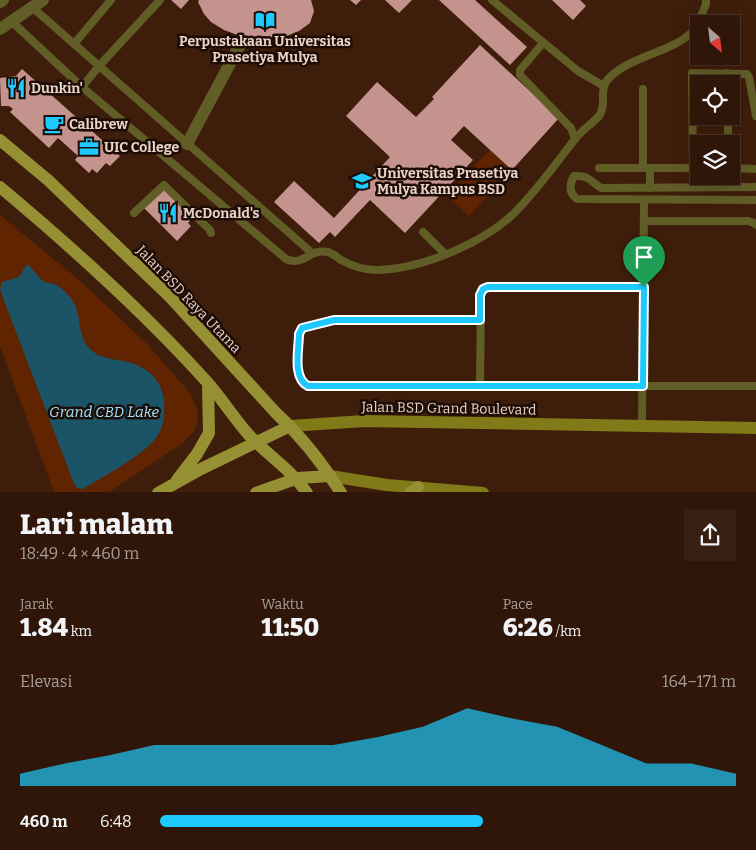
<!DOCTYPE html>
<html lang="id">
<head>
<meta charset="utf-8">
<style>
  body { margin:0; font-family:Bitter,serif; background:#371f12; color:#f1f3f6; height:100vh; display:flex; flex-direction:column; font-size:19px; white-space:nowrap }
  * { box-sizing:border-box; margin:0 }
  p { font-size:16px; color:#a79f9c }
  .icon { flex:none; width:28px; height:28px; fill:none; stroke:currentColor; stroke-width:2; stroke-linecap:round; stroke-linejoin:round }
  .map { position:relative; height:492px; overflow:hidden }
  .panel { display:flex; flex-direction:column; background:#2f1608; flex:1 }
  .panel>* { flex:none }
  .needle { width:32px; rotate:152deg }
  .buttons { position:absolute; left:690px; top:15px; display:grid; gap:10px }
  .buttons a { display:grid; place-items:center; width:50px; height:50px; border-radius:0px; background:#2f1608; box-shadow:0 5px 20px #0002,0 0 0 1px #4a3529; font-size:25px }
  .pin { position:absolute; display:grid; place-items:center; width:42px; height:42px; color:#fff; margin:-51px -21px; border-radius:50% 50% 50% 0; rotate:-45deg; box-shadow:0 0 5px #0007 }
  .pin .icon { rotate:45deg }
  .round { display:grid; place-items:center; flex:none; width:52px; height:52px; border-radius:0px; background:#371f12 }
  .overview { display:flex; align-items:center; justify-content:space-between; height:85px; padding:0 20px }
  h1 { font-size:28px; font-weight:800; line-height:38px }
  .figures { display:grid; grid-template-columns:repeat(3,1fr); gap:8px; height:85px; padding:5px 20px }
  .figures div { display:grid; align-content:center }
  .figures b { font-size:25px; font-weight:800 }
  .figures small { font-size:14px; font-weight:400 }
  .figures p { font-size:14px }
  .chart { height:140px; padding:10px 20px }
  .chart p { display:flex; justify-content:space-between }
  .chart svg { width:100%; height:90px; margin-top:5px; fill:#1ec9fd; opacity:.7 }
  ul { padding:0 20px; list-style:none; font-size:16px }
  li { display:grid; grid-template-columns:80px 60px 1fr; align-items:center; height:38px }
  li i { height:12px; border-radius:6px; background:#1ec9fd }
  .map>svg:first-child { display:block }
</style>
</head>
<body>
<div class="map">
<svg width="756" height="493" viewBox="0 0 756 493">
  <rect width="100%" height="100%" fill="#3f1d0b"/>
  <!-- green -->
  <g fill="#602400">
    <polygon points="490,149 512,170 469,216 447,196"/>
    <polygon points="0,215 79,280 147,344 190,393 198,411 198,421 194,431 183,443 109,492 54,492 0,346"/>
  </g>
  <!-- water -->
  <path fill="#1b5367" d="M27,264C33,269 37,276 43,281C46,283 50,283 54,284C62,287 71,297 75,305C81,319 78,336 89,348C103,363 124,357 141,367C154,374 162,385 164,400C165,410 164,424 159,433C149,453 102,477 83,489L77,488L73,481L0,290L2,282L19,277Z"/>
  <!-- building -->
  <g fill="#c5938e">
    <polygon points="171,0 189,0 181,9"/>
    <polygon points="199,0 311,0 314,11 310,23 299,31 284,37 262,39 243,37 224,30 211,22 204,14 198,2"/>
    <polygon points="350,0 361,0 356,5"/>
    <polygon points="385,0 412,0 399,13"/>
    <polygon points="439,0 475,0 527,47 510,65"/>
    <polygon points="552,0 580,0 586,6 573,20"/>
    <polygon points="480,45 559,118 512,170 464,126 451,140 473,160 405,233 370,200 335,237 330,232 319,243 274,202 294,181 334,218 390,157 346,116 377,82 416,117 434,99 432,97"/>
    <polygon points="22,69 120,156 110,166 106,163 97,173 92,169 89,173 75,160 78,156 58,138 49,148 10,112 13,109 9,106 1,106 0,78 16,76"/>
    <polygon points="163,189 192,218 188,223 191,226 177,241 144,208"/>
  </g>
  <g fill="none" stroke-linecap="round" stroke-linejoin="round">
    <!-- lane -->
    <g stroke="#605d27" stroke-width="8">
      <polyline points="492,0 578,71 604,86"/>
      <polyline points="32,7 312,253"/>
      <path d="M11,21L82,87L286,259C304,267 309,248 328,252C332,253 337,257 341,260C352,266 365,270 377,270C423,269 490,241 520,207C540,186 557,162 575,139C582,130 592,124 599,116C608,104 597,89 610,77C632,56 668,53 690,34C698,28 702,13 706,4V0"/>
      <polyline points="543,43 520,70 520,75 571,128 575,139"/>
      <polyline points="74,44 111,0"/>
      <polyline points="727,73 728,84"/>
      <polyline points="82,87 99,66 160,0"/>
      <polyline points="643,89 643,168"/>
      <polyline points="728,116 728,144"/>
      <polyline points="599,168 699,168"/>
      <polyline points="650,168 650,188"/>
      <polyline points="693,168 692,73 747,74 749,77 756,116"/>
      <polyline points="731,168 756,169"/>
      <path d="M756,187L601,188C590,181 589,175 574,176C569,185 569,193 577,199L756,200"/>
      <polyline points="134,213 164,185 210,230 211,233"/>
      <polyline points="644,221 748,221 754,223 756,225"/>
      <polyline points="423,232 445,254"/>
      <path d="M480,320H334L302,328L299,334C299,349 292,378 307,386H756"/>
      <polyline points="480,386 481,295 483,289 488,287 644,287"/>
      <polyline points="642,426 644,200"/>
    </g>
    <!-- street -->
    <g stroke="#605d27" stroke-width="12">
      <polyline points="0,2 3,0"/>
      <polyline points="0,29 43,0"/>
      <polyline points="187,144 242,41"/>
    </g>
    <!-- secondary -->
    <g stroke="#807a18" stroke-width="12">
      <polyline points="290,426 364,421 756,428"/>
      <polyline points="330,476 387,485 483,493"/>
    </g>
    <!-- primary -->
    <g stroke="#969034" stroke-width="12">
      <path d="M0,140L48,180L170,297L276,413C301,436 323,464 341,493"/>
      <path d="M0,187C73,248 144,312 208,383C222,399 234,418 248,434C267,455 291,469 307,493"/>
      <polyline points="177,480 197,454 209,433 208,384"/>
      <polyline points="158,493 201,469 290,426"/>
      <polyline points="256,493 298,478 330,476"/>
      <polyline points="410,493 418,487"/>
    </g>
  </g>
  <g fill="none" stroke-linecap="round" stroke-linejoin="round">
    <defs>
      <path id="route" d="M488,287H644L643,386H308C292,378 299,349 299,334L302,328L334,320H480V295L483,289Z"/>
    </defs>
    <!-- route casing -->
    <use href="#route" stroke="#fff" stroke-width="10"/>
    <!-- route -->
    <use href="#route" stroke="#1ec9fd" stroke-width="6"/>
  </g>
  <!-- icons -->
  <defs>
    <symbol id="library-bare" viewBox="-9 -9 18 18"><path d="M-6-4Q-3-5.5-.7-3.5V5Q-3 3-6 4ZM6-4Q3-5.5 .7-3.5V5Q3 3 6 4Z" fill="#1ec9fd" stroke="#1b0c05" stroke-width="2.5" paint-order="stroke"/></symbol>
    <symbol id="restaurant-bare" viewBox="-9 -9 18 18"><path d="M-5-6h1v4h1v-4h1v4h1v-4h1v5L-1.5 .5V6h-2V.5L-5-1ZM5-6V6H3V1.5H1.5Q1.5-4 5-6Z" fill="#1ec9fd" stroke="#1b0c05" stroke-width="2.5" paint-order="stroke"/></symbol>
    <symbol id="cafe-bare" viewBox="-9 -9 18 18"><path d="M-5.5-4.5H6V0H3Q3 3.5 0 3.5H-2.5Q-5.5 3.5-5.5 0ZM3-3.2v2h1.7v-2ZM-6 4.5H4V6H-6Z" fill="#1ec9fd" stroke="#1b0c05" stroke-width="2.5" paint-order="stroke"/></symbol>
    <symbol id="office-bare" viewBox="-9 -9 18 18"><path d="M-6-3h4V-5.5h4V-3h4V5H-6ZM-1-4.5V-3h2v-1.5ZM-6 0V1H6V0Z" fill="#1ec9fd" stroke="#1b0c05" stroke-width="2.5" paint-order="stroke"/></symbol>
    <symbol id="university-bare" viewBox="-9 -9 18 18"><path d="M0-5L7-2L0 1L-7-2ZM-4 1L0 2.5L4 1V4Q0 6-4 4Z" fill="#1ec9fd" stroke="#1b0c05" stroke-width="2.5" paint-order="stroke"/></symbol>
  </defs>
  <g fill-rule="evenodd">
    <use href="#library-bare" x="251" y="6" width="28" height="28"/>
    <use href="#restaurant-bare" x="2" y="74" width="28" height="28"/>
    <use href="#cafe-bare" x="40" y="110" width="28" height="28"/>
    <use href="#office-bare" x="75" y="133" width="28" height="28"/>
    <use href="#university-bare" x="348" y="167" width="28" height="28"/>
    <use href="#restaurant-bare" x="154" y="199" width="28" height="28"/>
  </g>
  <g text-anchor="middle" stroke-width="5" stroke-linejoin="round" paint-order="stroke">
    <!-- poi labels -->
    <g font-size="14" font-weight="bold" fill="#ead2c7" stroke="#1b0c05" text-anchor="start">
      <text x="265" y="46" text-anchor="middle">Perpustakaan Universitas<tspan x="265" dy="16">Prasetiya Mulya</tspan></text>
      <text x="31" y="93">Dunkin'</text>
      <text x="69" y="129">Calibrew</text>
      <text x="104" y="152">UIC College</text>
      <text x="377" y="178">Universitas Prasetiya<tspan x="377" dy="16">Mulya Kampus BSD</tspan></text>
      <text x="183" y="218">McDonald's</text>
    </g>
    <!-- street labels -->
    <g font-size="14" fill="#ead2c7" stroke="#1b0c05">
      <text transform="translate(189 299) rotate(46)" y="5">Jalan BSD Raya Utama</text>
      <text transform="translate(449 408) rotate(1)" y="5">Jalan BSD Grand Boulevard</text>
    </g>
    <!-- water labels -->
    <g font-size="15" font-style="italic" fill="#9fe3ff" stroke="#1b0c05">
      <text x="104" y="417">Grand CBD Lake</text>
    </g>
  </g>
</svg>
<div class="buttons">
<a><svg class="needle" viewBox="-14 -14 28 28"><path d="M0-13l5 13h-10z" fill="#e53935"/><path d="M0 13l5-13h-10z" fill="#a79f9c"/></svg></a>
<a><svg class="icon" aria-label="locate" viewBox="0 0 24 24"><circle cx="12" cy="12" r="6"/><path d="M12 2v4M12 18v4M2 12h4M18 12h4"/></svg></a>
<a><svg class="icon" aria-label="layers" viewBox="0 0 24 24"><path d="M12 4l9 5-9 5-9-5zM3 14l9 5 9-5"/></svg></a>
</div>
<div class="pin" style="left:644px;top:287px;background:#1e9e55"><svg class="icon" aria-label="arrive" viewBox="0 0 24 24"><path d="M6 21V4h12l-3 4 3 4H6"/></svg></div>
</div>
<section class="panel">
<div class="overview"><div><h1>Lari malam</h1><p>18:49 · 4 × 460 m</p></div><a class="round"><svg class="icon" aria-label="share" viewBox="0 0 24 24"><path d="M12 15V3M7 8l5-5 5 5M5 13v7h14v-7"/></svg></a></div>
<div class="figures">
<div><p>Jarak</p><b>1.84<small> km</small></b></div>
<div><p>Waktu</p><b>11:50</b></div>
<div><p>Pace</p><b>6:26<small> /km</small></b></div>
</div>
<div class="chart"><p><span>Elevasi</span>164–171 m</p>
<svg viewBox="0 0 160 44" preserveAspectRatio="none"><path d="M0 44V38L10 33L20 29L30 24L40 24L50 24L60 24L70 24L80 20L90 15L100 6L110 11L120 15L130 24L140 33L150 33L160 38V44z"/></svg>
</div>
<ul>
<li><b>460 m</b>6:48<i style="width:56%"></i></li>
</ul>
</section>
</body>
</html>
